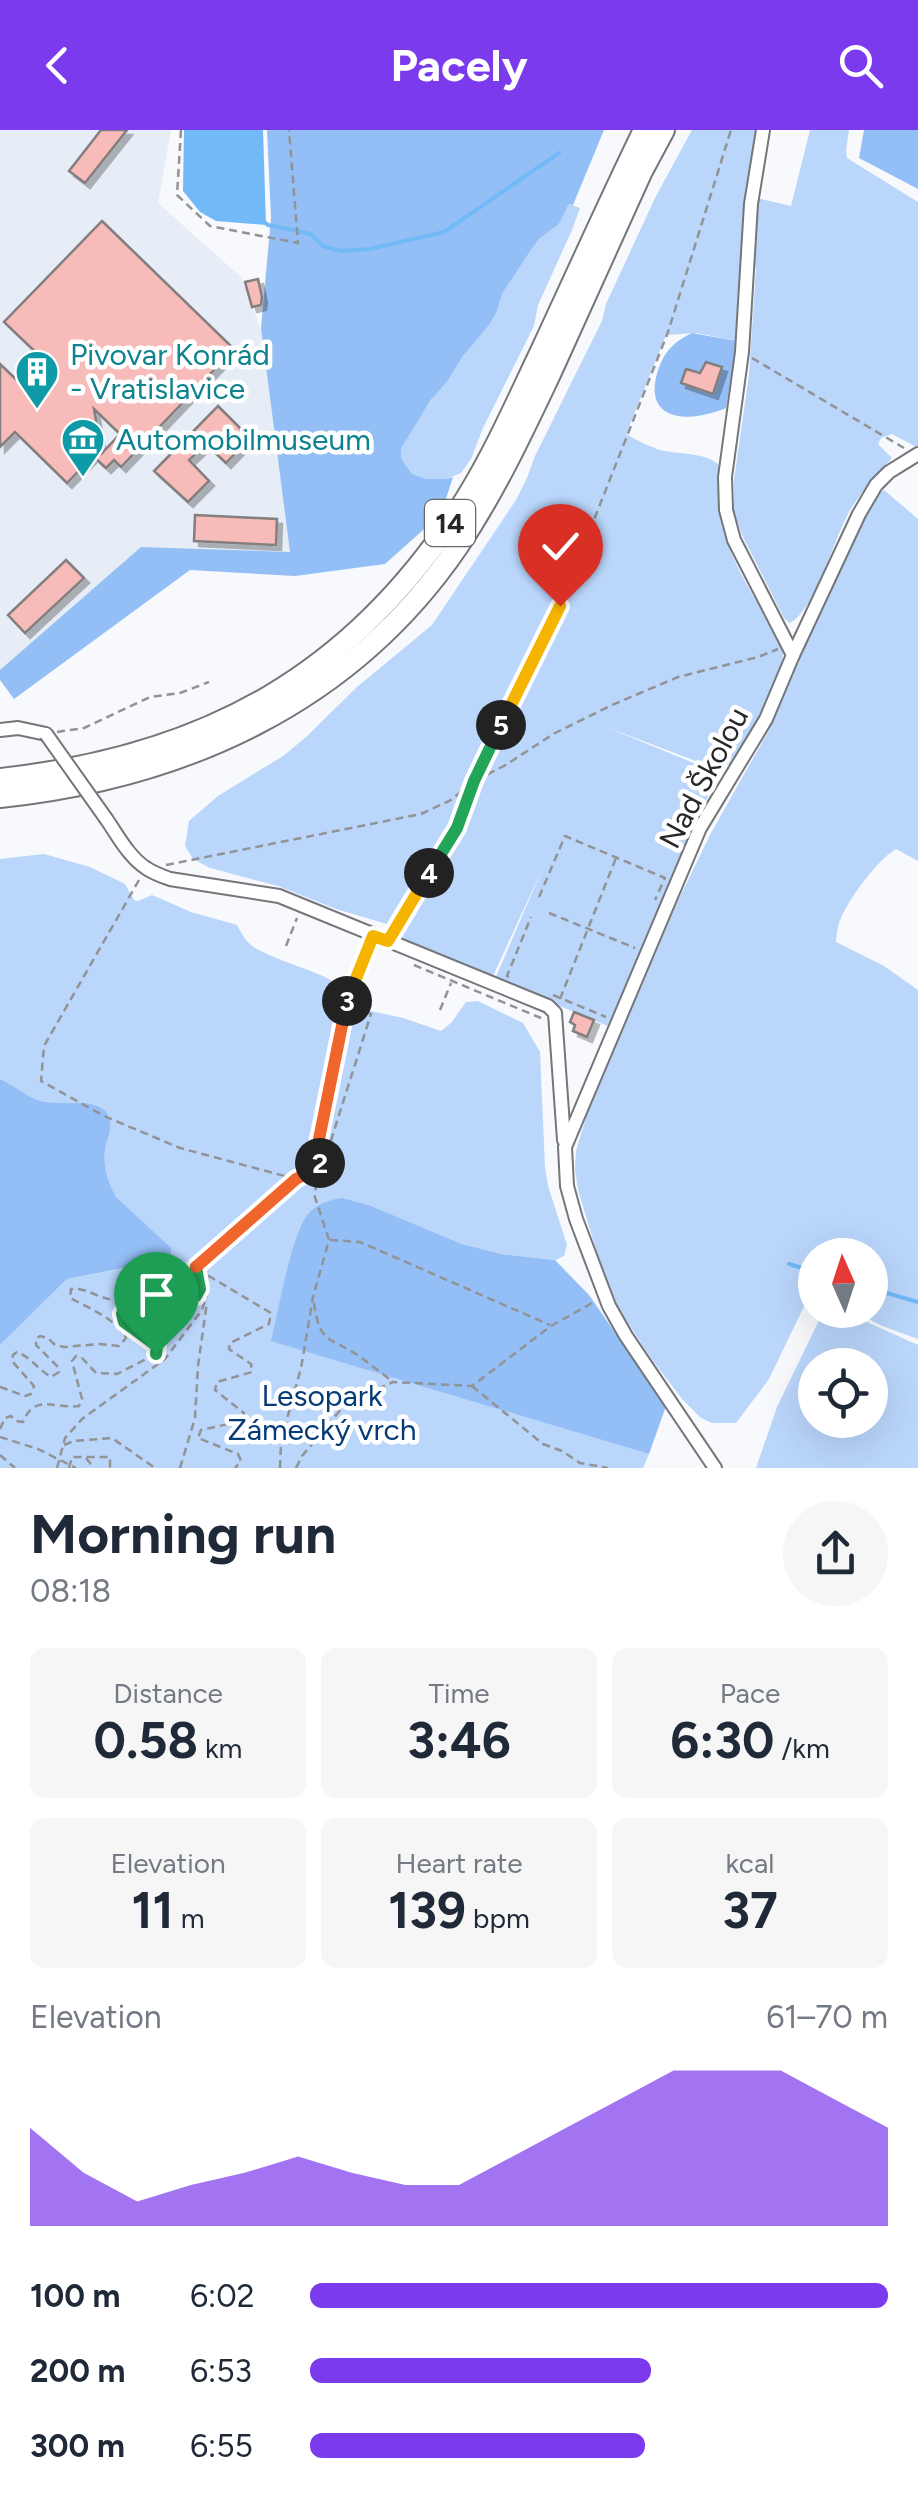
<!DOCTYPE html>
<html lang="en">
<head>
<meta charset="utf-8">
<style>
  body { margin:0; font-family:Figtree,sans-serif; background:#f6f6f7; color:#1f2937; height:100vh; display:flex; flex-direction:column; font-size:38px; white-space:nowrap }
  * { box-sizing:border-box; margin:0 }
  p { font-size:32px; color:#747a83 }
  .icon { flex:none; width:55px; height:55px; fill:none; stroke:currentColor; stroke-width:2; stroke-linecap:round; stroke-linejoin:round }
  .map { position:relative; height:1338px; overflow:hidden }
  .side { display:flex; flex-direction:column; background:#fff; flex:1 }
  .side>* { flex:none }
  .needle { width:65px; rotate:357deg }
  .tools { position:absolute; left:798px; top:1108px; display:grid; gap:20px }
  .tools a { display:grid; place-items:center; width:90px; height:90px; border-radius:50%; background:#fff; box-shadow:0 10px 40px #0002; font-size:50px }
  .pin { position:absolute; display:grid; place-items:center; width:85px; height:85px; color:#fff; margin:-102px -42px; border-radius:50% 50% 50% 0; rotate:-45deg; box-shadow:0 0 10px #0007 }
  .pin .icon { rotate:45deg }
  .km { position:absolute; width:50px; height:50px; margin:-25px; border-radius:50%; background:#222; color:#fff; font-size:28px; line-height:50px; text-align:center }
  .round { display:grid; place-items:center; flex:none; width:105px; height:105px; border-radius:52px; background:#f6f6f7 }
  .overview { display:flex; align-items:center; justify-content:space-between; height:170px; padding:0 30px }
  h1 { font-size:55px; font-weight:700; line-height:75px }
  .stats { display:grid; grid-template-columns:repeat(3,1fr); gap:15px; height:170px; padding:10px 30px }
  .stats div { display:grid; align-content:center; border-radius:15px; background:#f6f6f7; text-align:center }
  .stats b { font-size:50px; font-weight:700 }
  .stats small { font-size:28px; font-weight:400 }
  .stats p { font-size:28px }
  .chart { height:280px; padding:20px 30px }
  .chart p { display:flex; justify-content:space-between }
  .chart svg { width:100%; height:180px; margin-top:10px; fill:#7c3aed; opacity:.7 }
  ul { padding:0 30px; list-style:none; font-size:32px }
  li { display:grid; grid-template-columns:160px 120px 1fr; align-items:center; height:75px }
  li i { height:25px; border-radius:12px; background:#7c3aed }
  header { display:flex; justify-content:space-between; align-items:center; height:130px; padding:0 30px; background:#7c3aed; color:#fff; font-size:45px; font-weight:700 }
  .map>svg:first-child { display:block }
</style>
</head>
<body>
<header><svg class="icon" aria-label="back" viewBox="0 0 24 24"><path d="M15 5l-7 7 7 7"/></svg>Pacely<svg class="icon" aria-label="search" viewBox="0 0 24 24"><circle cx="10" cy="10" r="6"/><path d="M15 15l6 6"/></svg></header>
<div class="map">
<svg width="918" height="1338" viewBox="0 0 918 1338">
  <defs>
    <filter id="shadow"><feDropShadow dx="5" dy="5" stdDeviation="0" flood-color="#0004"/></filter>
  </defs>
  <rect width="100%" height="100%" fill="#f7f9fc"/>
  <!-- built -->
  <polygon fill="#e7edf7" points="0,0 171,0 158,73 241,147 262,202 290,422 141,417 0,540"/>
  <!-- green -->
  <g fill="#bad6fb" fill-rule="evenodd">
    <path d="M692,0H757L746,69L737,211L697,203L666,205L626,304C636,310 646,315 657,319C677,326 706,320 721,337C719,355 717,374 721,392C731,437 763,478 783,520C784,554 751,601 735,632L721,637L701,633L606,597L718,643L610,897L495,849L545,733L493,846L444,829L395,804L397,797L336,779L278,756L210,738L193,729L185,716L189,691L218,666L283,626L305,608L357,557L432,495L516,370L527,348L535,326L602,191L606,174L656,66Z"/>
    <path d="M810,0H849L846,20L847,28L918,72V318L892,304L881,308L878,314L892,328C878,343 863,360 852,377C835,403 816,480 790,493L784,488L742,405L734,383V350L749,244L756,139L754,131L757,68L791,76Z"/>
    <polygon points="569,74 580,78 572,100 538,175 534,196 483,298 471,329 461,343 446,349 427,349 412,344 401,328 401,318 409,303 461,227 490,194 497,181 502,164 529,123 539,109 559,94"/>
    <path d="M884,360L918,389V731L896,719C877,730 849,769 841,788C837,796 837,804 836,812L884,836L918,860V1209L882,1196L852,1180H870V1125H815V1169L807,1170L769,1249L736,1293H712L701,1288L683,1270L653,1231L616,1175L597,1123L578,1060L575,1039L576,1021L587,984L677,773L711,703L769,600L839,439L876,366Z"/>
    <path d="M44,724L90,737L125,754L134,770L138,771L152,765L191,782L237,795C241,802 244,809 251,815C268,829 331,844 338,856C341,862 341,873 342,880H366L403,888L441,901L452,892L466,872L478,871L523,893L540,922L545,1037L548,1056L567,1115L564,1126L556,1130L502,1124L462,1114L369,1075L343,1068L308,1083L296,1111L272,1210L649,1324L643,1338H0V1215L67,1149L170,1130L171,1119L116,1067C107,1050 102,1034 106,1015C107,1010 110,1005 110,1000C115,961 62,977 41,971C27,967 14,955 0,949V729Z"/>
    <path d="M824,1180H840L918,1215V1338H756L777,1277ZM815,1235H870V1290H815Z"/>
  </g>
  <!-- forest -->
  <g fill="#94bef6">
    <polygon points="267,0 604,0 573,75 569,74 559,94 539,109 529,123 502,164 497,181 490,194 462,227 448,250 431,270 401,318 401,328 412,344 427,349 446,349 453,347 441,384 385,434 295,446 190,440 14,569 0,550 0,540 141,417 290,422 261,198 271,88"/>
    <polygon points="864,0 918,0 918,59 859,28"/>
    <path d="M692,203L737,211L726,278C708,285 683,292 665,281C646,269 657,236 667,222C673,214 683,207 692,203Z"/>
    <path d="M0,949C14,955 27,967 41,971C62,977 115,961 110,1000C110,1005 107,1010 106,1015C102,1034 107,1050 116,1067L171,1118V1129L67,1149L0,1215Z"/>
    <path d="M343,1068L369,1075L462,1114L502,1124L555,1130L589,1165L666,1276L649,1324L271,1211C279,1179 290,1110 307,1085C315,1075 330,1069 343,1068Z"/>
  </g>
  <!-- water -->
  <polygon fill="#72b9f7" points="184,0 263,0 266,95 216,91 200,82 183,61"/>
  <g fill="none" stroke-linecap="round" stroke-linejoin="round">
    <!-- stream -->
    <g stroke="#72b9f7" stroke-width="4">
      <polyline points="263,91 268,95 311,104 323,116 340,121 369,119 444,102 559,23"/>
      <polyline points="789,1134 815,1142"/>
      <polyline points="870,1158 918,1172"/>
    </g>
  </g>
  <!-- building -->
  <g fill="#f7bbb9" stroke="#837f7f" stroke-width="2.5" fill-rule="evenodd" filter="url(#shadow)">
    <polygon points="101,0 127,0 85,53 69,41"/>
    <path d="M102,91L234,219L121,337L114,330L106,338L93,326L67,353L15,302L0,317V234L22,255L45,231L4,192ZM94,279L120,304L102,323Z"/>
    <polygon points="258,149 262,167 261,175 252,177 245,152"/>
    <polygon points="706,232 722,237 713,264 681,253 686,239 700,243"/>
    <polygon points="218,276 250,308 226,333 206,314 189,330 209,351 188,372 154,341"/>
    <polygon points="195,385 277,389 276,415 194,411"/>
    <polygon points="66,430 84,448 25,503 8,485"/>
    <polygon points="574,882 594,890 587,907 573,901 575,895 570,892"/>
  </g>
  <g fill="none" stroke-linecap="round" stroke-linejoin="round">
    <defs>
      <g id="minor">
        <polyline points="763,0 751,74 742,222 725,347 726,380 734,410 793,525"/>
        <polyline points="0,600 18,598 46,604"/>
        <path d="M107,690C118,706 129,727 146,738C153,743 162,746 170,749L279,766L548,876L555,883L564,1010"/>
        <polyline points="357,846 373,806"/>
        <polyline points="715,1338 626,1206 609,1176 576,1089 567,1056 565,1017 700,698 766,589 793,525 859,384 876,355 889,342 918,324"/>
      </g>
      <g id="highway">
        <path d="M0,649C205,627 356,545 467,367C496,320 518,269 542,219C576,146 609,72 644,0"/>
        <path d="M0,667C184,648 351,573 458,416C495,361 523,301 551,242C582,175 612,108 642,41L664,0"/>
      </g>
    </defs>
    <!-- minor casing -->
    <use href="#minor" stroke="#747679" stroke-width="16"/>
    <!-- highway casing -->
    <use href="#highway" stroke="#747679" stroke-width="24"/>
    <!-- path -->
    <g stroke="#919395" stroke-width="2.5" stroke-dasharray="8 5" stroke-linecap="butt">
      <polyline points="181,0 177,65 210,96 298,113 289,0"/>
      <polyline points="752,228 904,318"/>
      <polyline points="57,602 84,598 150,567 180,563 209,552"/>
      <polyline points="475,648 560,476 668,202 731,0"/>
      <polyline points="166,735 421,684 451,670 474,651 504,636 555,603 612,575 678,547 758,527 778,519"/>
      <polyline points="139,750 44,916 41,951 104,986 180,1018 296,1049 321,1036"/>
      <polyline points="539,767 565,706 665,748 655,770"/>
      <polyline points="549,783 635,818"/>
      <polyline points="393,802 457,698 472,656"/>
      <polyline points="286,816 297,788"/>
      <polyline points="414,835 541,888"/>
      <polyline points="509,847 507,846 531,787"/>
      <polyline points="553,865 606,887"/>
      <polyline points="560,869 616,728"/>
      <polyline points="440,880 451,853"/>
      <polyline points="321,1035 317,1019 345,875 352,857"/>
      <polyline points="330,1110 360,1112 550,1195"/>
      <polyline points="197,1139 271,1183 269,1194 230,1213 229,1219 251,1234 252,1242 217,1252 215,1260 244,1283 242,1291 201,1300 198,1308 238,1324 241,1331 235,1338"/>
      <polyline points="207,1164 207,1147"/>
      <path d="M314,1173C320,1215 329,1206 359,1226C370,1234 381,1243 392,1251"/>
      <polyline points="472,1256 543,1314 562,1321 580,1333 608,1338"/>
      <path d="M0,1257L25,1266L31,1264L34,1256L12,1231L13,1225L17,1222C29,1226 39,1240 51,1247L59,1242L58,1237L36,1215V1209L40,1206L48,1208L55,1215L64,1217L100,1214L119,1216L126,1208C116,1189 89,1178 70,1168L71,1159C88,1157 101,1171 119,1170C134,1169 153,1161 166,1154C177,1149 184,1141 195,1138L294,1050"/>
      <path d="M0,1299L5,1288L11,1286L16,1291L23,1292C35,1263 53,1279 79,1276L82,1269L72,1231L76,1226L82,1228L96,1243L117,1244L156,1224L157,1216L124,1192L121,1184L126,1179L196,1166L199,1159L196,1139"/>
      <polyline points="0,1307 38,1319 76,1338"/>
      <polyline points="64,1315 74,1311 112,1308 155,1338"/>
      <polyline points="0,1325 15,1338"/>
      <polyline points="86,1328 94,1338"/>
      <polyline points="57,1338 65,1308 82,1289 165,1229 202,1180 207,1165"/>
      <polyline points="69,1338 72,1327 110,1327 110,1338"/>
      <polyline points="180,1338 195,1288 198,1236 207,1172"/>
      <polyline points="280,1338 281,1311 301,1238 313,1167 329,1110 314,1064 371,884 345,875"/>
      <polyline points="296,1338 302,1326 347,1272 393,1252 472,1256 551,1196 594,1172"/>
    </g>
    <!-- minor -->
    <use href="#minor" stroke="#fff" stroke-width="12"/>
    <!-- highway -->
    <use href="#highway" stroke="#fff" stroke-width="20"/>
    <defs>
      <polyline id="minor-bridge" points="46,604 107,690"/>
    </defs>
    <!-- minor-bridge casing -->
    <use href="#minor-bridge" stroke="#747679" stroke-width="16" stroke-linecap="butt"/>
    <!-- minor-bridge -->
    <use href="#minor-bridge" stroke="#fff" stroke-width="12"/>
  </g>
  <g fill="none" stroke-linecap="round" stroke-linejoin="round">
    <defs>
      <polyline id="split-1" points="156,1224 157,1216 124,1192 122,1184 126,1178 196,1166 200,1159 196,1137"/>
      <polyline id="split-2" points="196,1137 296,1049 321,1036 320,1033"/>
      <polyline id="split-3" points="320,1033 317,1019 347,871"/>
      <polyline id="split-4" points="347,871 373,806 388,811 429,743"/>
      <polyline id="split-5" points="429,743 457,698 474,651 501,595"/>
      <polyline id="split-6" points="501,595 560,476"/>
    </defs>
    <!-- split-1 casing -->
    <use href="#split-1" stroke="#fff" stroke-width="20"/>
    <!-- split-2 casing -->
    <use href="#split-2" stroke="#fff" stroke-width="20"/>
    <!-- split-3 casing -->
    <use href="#split-3" stroke="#fff" stroke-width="20"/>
    <!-- split-4 casing -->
    <use href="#split-4" stroke="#fff" stroke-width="20"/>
    <!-- split-5 casing -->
    <use href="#split-5" stroke="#fff" stroke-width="20"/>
    <!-- split-6 casing -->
    <use href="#split-6" stroke="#fff" stroke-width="20"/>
    <!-- split-1 -->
    <use href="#split-1" stroke="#22a559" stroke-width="12"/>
    <!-- split-2 -->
    <use href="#split-2" stroke="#f0652b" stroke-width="12"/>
    <!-- split-3 -->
    <use href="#split-3" stroke="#f0652b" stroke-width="12"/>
    <!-- split-4 -->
    <use href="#split-4" stroke="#f5b400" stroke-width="12"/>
    <!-- split-5 -->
    <use href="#split-5" stroke="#22a559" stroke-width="12"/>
    <!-- split-6 -->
    <use href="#split-6" stroke="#f5b400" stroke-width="12"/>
  </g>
  <!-- icons -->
  <defs>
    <symbol id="building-pin" viewBox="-11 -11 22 30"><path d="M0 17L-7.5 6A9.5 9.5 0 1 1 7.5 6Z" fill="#0f9aa8" stroke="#fff"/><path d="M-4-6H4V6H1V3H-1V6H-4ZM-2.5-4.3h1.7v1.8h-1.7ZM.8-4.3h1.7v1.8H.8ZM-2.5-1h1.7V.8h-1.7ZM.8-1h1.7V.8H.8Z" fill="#fff"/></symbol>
    <symbol id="museum-pin" viewBox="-11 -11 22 30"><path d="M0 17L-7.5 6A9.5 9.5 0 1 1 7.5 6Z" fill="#0f9aa8" stroke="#fff"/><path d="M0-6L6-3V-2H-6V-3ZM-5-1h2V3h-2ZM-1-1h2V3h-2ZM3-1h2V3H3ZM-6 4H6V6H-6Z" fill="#fff"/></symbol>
  </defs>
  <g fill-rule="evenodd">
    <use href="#building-pin" x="12" y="217" width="50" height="68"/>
    <use href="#museum-pin" x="58" y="285" width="50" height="68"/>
  </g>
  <g text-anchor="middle" stroke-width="9" stroke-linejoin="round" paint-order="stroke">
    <!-- shield labels -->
    <rect fill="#fff" stroke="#686869" stroke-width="2.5" x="425" y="370" width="50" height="46" rx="8"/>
    <g font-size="28" font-weight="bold" fill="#272829">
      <text x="450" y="403">14</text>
    </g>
    <!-- culture labels -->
    <g font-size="30" fill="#0d838f" stroke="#fff" text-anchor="start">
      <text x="70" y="235">Pivovar Konrád<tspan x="70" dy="34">- Vratislavice</tspan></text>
      <text x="116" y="320">Automobilmuseum</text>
    </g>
    <!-- street labels -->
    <g font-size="30" fill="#272829" stroke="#fff">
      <text transform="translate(704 648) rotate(-62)" y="10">Nad Školou</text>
    </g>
    <!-- park labels -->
    <g font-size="30" fill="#053b77" stroke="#fff">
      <text x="322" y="1276">Lesopark<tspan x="322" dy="34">Zámecký vrch</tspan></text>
    </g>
  </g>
</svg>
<div class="tools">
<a><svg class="needle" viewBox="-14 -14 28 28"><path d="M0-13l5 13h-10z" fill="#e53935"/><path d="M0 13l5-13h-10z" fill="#747a83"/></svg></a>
<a><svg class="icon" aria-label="locate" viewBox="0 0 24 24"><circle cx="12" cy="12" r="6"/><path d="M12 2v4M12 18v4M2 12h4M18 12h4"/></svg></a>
</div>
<div class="pin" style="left:156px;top:1224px;background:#1e9e55"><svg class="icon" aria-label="arrive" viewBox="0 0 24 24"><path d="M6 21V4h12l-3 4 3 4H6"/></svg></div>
<div class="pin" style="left:560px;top:476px;background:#d93025"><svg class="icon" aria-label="check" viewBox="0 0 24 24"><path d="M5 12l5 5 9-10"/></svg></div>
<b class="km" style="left:320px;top:1033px">2</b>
<b class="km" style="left:347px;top:871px">3</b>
<b class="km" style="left:429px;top:743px">4</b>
<b class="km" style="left:501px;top:595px">5</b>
</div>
<section class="side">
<div class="overview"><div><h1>Morning run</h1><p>08:18</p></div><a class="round"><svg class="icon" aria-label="share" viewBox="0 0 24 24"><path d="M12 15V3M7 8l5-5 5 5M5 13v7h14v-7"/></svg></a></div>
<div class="stats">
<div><p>Distance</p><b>0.58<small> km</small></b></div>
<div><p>Time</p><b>3:46</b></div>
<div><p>Pace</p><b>6:30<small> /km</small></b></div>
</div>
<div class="stats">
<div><p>Elevation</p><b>11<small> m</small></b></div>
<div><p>Heart rate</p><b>139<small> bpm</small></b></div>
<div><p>kcal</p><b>37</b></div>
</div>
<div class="chart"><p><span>Elevation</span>61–70 m</p>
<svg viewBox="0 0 160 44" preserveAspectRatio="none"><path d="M0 44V20L10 31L20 38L30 34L40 31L50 27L60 31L70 34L80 34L90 27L100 20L110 13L120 6L130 6L140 6L150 13L160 20V44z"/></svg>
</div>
<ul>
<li><b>100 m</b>6:02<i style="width:100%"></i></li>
<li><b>200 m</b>6:53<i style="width:59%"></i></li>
<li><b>300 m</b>6:55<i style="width:58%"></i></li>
</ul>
</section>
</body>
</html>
